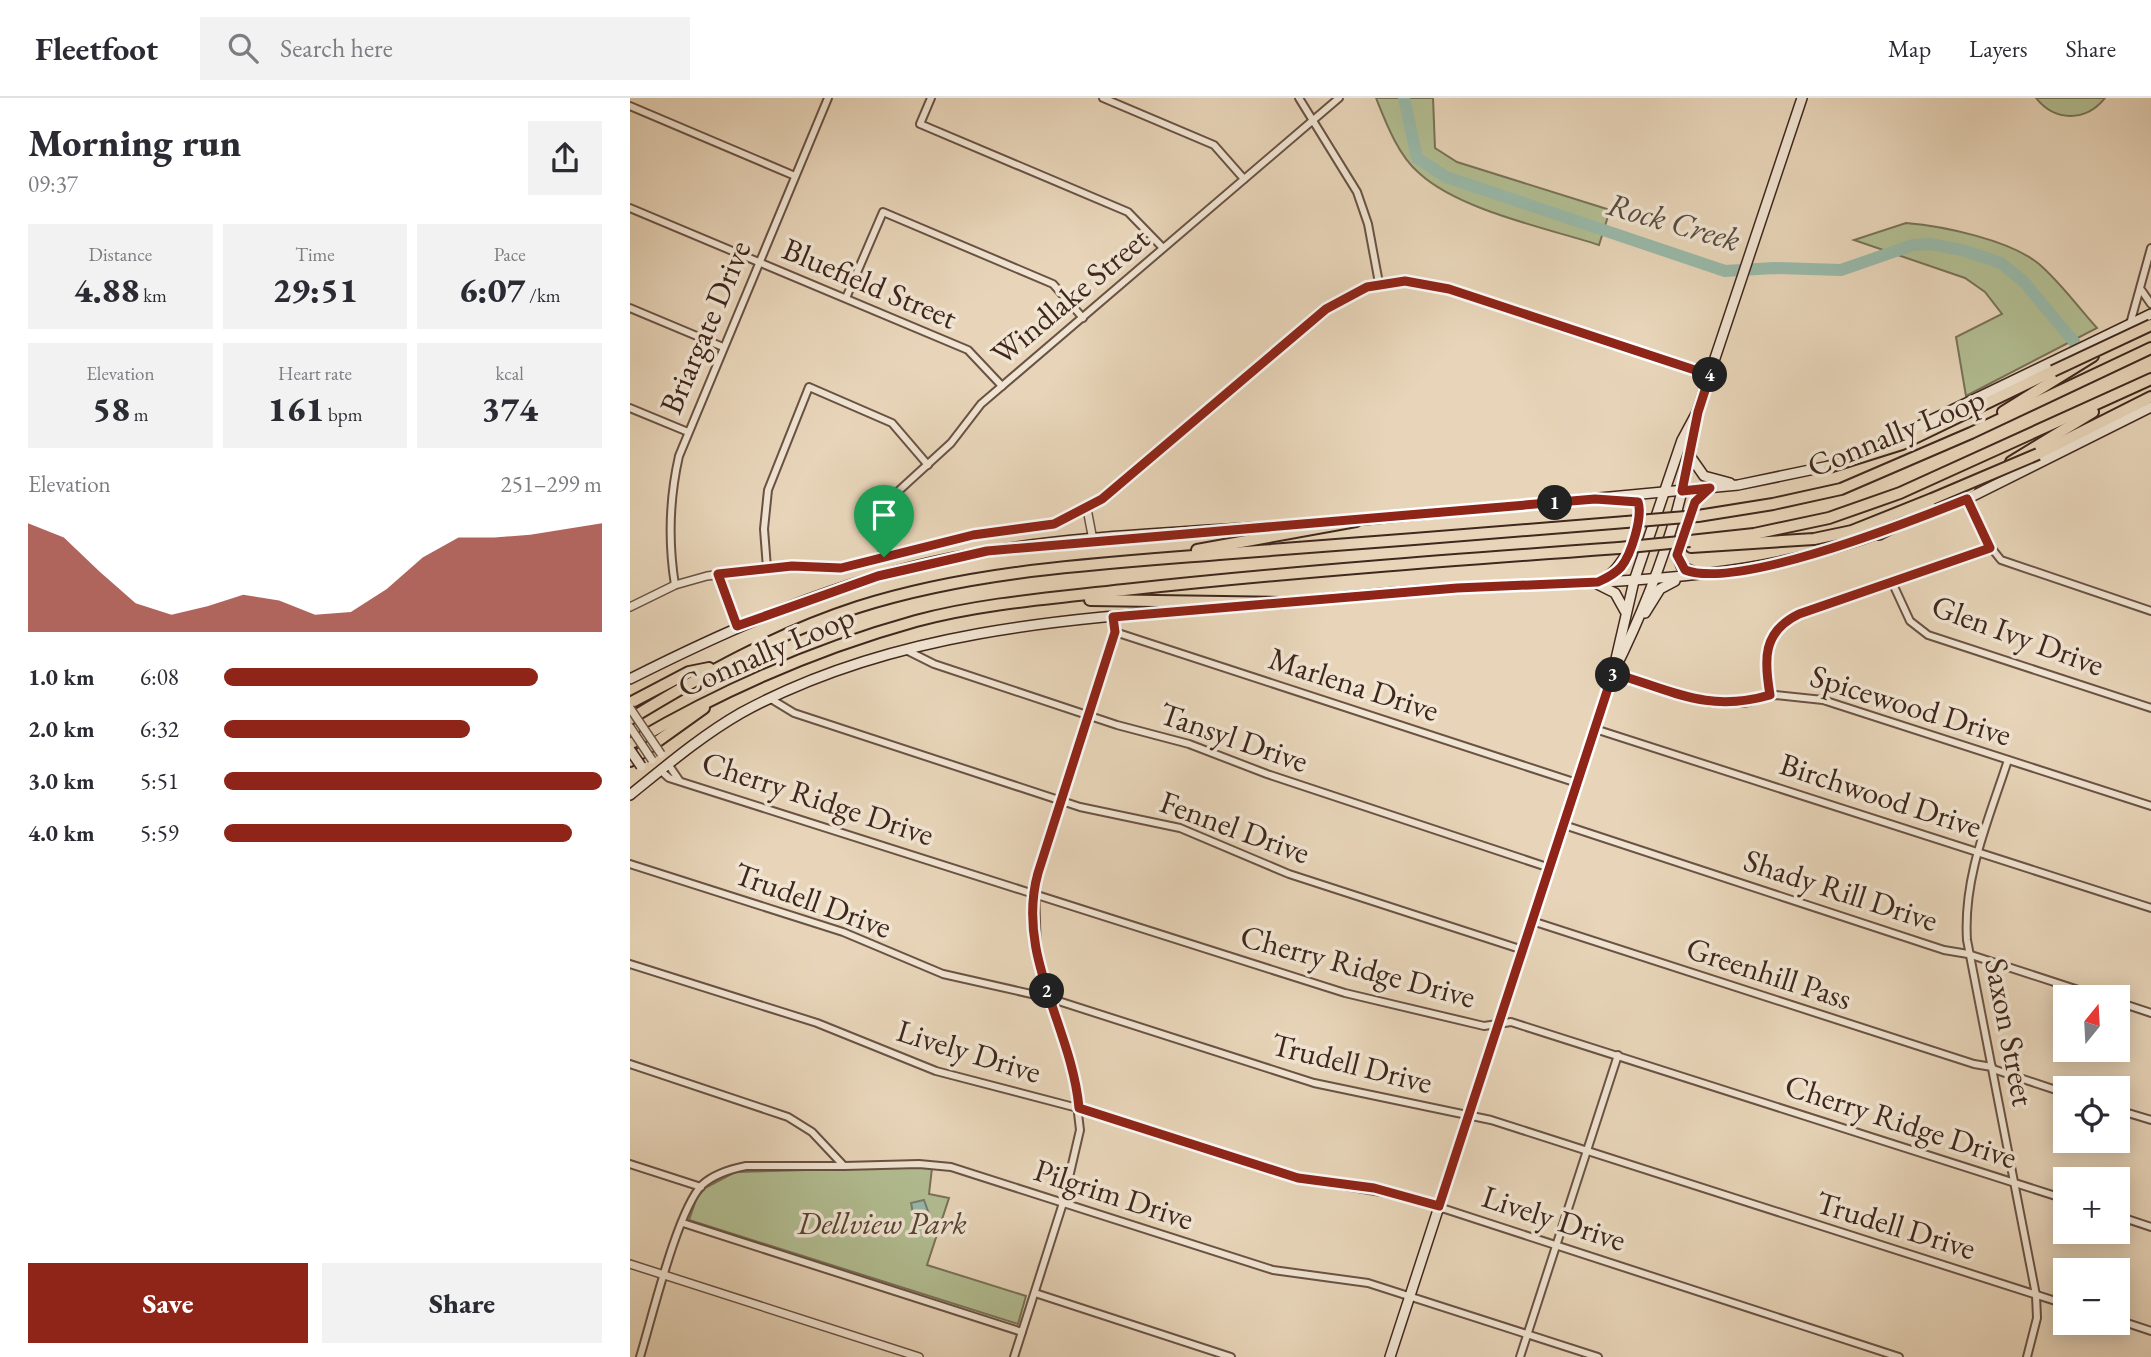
<!DOCTYPE html>
<html lang="en">
<head>
<meta charset="utf-8">
<style>
  body { margin:0; font-family:"EB Garamond",serif; background:#f2f2f3; color:#2b2b33; height:100vh; display:flex; flex-direction:column; font-size:26px; white-space:nowrap }
  * { box-sizing:border-box; margin:0 }
  p { font-size:23px; color:#7c7c81 }
  .icon { flex:none; width:38px; height:38px; fill:none; stroke:currentColor; stroke-width:2; stroke-linecap:round; stroke-linejoin:round }
  .map { position:relative; flex:1; overflow:hidden }
  .side { display:flex; flex-direction:column; background:#fff; width:630px }
  .side>* { flex:none }
  .needle { width:46px; rotate:18deg }
  .controls { position:absolute; left:1423px; top:887px; display:grid; gap:14px }
  .controls a { display:grid; place-items:center; width:77px; height:77px; border-radius:0px; background:#fff; box-shadow:0 4px 18px #0003; font-size:35px }
  .pin { position:absolute; display:grid; place-items:center; width:60px; height:60px; color:#fff; margin:-72px -30px; border-radius:50% 50% 50% 0; rotate:-45deg; box-shadow:0 0 7px #0007 }
  .pin .icon { rotate:45deg }
  .km { position:absolute; width:35px; height:35px; margin:-18px; border-radius:50%; background:#222; color:#fff; font-size:19px; line-height:35px; text-align:center }
  .round { display:grid; place-items:center; flex:none; width:74px; height:74px; border-radius:0px; background:#f2f2f3 }
  .headline { display:flex; align-items:center; justify-content:space-between; height:119px; padding:0 28px }
  h1 { font-size:38px; font-weight:800; line-height:52px }
  .metrics { display:grid; grid-template-columns:repeat(3,1fr); gap:10px; height:119px; padding:7px 28px }
  .metrics div { display:grid; align-content:center; border-radius:0px; background:#f2f2f3; text-align:center }
  .metrics b { font-size:35px; font-weight:800 }
  .metrics small { font-size:19px; font-weight:400 }
  .metrics p { font-size:19px }
  .chart { height:196px; padding:14px 28px }
  .chart p { display:flex; justify-content:space-between }
  .chart svg { width:100%; height:126px; margin-top:7px; fill:#8f2418; opacity:.7 }
  .button { display:flex; gap:14px; margin-top:auto; padding:14px 28px }
  .button a { flex:1; height:80px; border-radius:0px; background:#8f2418; color:#fff; font-size:28px; font-weight:800; line-height:80px; text-align:center }
  .button a+a { background:#f2f2f3; color:#2b2b33 }
  ul { padding:0 28px; list-style:none; font-size:23px }
  li { display:grid; grid-template-columns:112px 84px 1fr; align-items:center; height:52px }
  li i { height:18px; border-radius:9px; background:#8f2418 }
  header { display:flex; align-items:center; gap:42px; box-sizing:border-box; height:98px; padding:0 35px; background:#fff; border-bottom:2px solid #e1e1e2 }
  header strong { font-size:33px }
  nav { display:flex; gap:38px; margin-inline-start:auto; font-size:24px }
  .search { width:490px; height:63px; background:#f2f2f3; display:flex; align-items:center; gap:18px; box-sizing:border-box; padding:0 24px; border-radius:0px; color:#7c7c81; font-size:26px }
  main { display:flex; flex:1; min-height:0 }
  .map>svg:first-child { display:block }
</style>
</head>
<body>
<header>
<strong>Fleetfoot</strong>
<div class="search"><svg class="icon" aria-label="search" viewBox="0 0 24 24"><circle cx="10" cy="10" r="6"/><path d="M15 15l6 6"/></svg>Search here</div>
<nav><a>Map</a><a>Layers</a><a>Share</a></nav>
</header>
<main>
<section class="side">
<div class="headline"><div><h1>Morning run</h1><p>09:37</p></div><a class="round"><svg class="icon" aria-label="share" viewBox="0 0 24 24"><path d="M12 15V3M7 8l5-5 5 5M5 13v7h14v-7"/></svg></a></div>
<div class="metrics">
<div><p>Distance</p><b>4.88<small> km</small></b></div>
<div><p>Time</p><b>29:51</b></div>
<div><p>Pace</p><b>6:07<small> /km</small></b></div>
</div>
<div class="metrics">
<div><p>Elevation</p><b>58<small> m</small></b></div>
<div><p>Heart rate</p><b>161<small> bpm</small></b></div>
<div><p>kcal</p><b>374</b></div>
</div>
<div class="chart"><p><span>Elevation</span>251–299 m</p>
<svg viewBox="0 0 160 44" preserveAspectRatio="none"><path d="M0 44V6L10 11L20 23L30 34L40 38L50 35L60 31L70 33L80 38L90 37L100 29L110 18L120 11L130 11L140 10L150 8L160 6V44z"/></svg>
</div>
<ul>
<li><b>1.0 km</b>6:08<i style="width:83%"></i></li>
<li><b>2.0 km</b>6:32<i style="width:65%"></i></li>
<li><b>3.0 km</b>5:51<i style="width:100%"></i></li>
<li><b>4.0 km</b>5:59<i style="width:92%"></i></li>
</ul>
<div class="button"><a>Save</a><a>Share</a></div>
</section>
<div class="map">
<svg width="1521" height="1259" viewBox="0 0 1521 1259">
  <rect width="100%" height="100%" fill="#e8d5b9"/>
  <filter id="stains"><feTurbulence type="fractalNoise" baseFrequency=".00286" numOctaves="4"/><feColorMatrix values="0 0 0 0 .2 0 0 0 0 .09 0 0 0 0 .02 0 0 0 .5 -.17"/></filter>
  <radialGradient id="worn" r=".72"><stop offset=".6" stop-color="#630" stop-opacity="0"/><stop offset="1" stop-color="#630" stop-opacity=".3"/></radialGradient>
  <!-- green -->
  <g fill="#b2be92" stroke="#797258" stroke-width="2">
    <path d="M746,0H803L805,50L827,64L980,112L969,147C916,130 829,112 789,75C768,57 756,25 746,0Z"/>
    <path d="M1406,0H1475C1456,24 1425,24 1406,0Z"/>
    <path d="M1276,125C1313,128 1380,142 1409,166C1430,184 1448,209 1467,230L1336,298L1326,239L1372,216L1355,194L1335,180L1224,142Z"/>
    <polygon points="281,1069 302,1070 299,1096 319,1100 297,1167 396,1198 388,1226 59,1122 67,1099 75,1090 105,1074"/>
  </g>
  <!-- water -->
  <polygon fill="#98b9a9" stroke="#757f71" stroke-width="2" points="294,1102 304,1130 287,1137 281,1105"/>
  <g fill="none" stroke-linecap="round" stroke-linejoin="round">
    <!-- river -->
    <polyline stroke="#98b9a9" stroke-width="12" points="774,0 787,60 816,79 1095,173 1144,170 1211,172 1283,147 1300,146 1332,152 1371,165 1394,184 1445,245"/>
    <defs>
      <g id="minor">
        <polyline points="301,0 290,26 498,114 533,150"/>
        <polyline points="473,0 584,47 614,81"/>
        <polyline points="669,0 727,94 738,126 749,185"/>
        <polyline points="0,8 165,78"/>
        <polyline points="0,110 338,252 372,288"/>
        <polyline points="1512,193 1521,206"/>
        <polyline points="216,200 253,114 423,186 453,220"/>
        <polyline points="0,210 93,249"/>
        <polyline points="1500,226 1521,150"/>
        <polyline points="0,310 58,334"/>
        <polyline points="1337,401 1355,442 1371,462 1521,513"/>
        <polyline points="254,459 246,429 251,409 321,345 351,306 709,0"/>
        <polyline points="137,470 134,431 138,392 179,289 262,325 298,367"/>
        <polyline points="1262,484 1280,523 1298,537 1521,610"/>
        <path d="M45,487C38,443 39,402 49,358L198,0"/>
        <polyline points="485,534 947,685"/>
        <polyline points="276,552 304,566 487,627 559,646 637,676 920,770"/>
        <polyline points="983,575 1081,605 1115,605 1146,597 1193,602 1521,708"/>
        <path d="M1140,597C1134,562 1132,534 1169,516L1360,450"/>
        <polyline points="141,601 164,615 450,709 550,730 659,776 893,852"/>
        <polyline points="965,631 1521,810"/>
        <path d="M1378,662C1359,721 1333,778 1337,842L1406,1197L1407,1220L1397,1259"/>
        <polyline points="38,666 49,682"/>
        <polyline points="30,672 39,680 715,895 854,928 881,924 1435,1101"/>
        <polyline points="934,727 1314,852 1338,856 1473,900"/>
        <polyline points="0,766 213,834 313,876 419,900 684,985 861,1022 1435,1206"/>
        <polyline points="902,823 1344,966 1362,969"/>
        <polyline points="0,866 187,925 306,973 459,1013 668,1080 775,1098 1269,1259"/>
        <polyline points="1488,904 1521,915"/>
        <polyline points="0,966 158,1019 182,1034 214,1068 289,1066 321,1069 643,1172 738,1185 968,1259"/>
        <polyline points="1363,971 1435,995"/>
        <polyline points="1488,1012 1521,1022"/>
        <polyline points="0,1066 71,1089"/>
        <polyline points="1488,1118 1521,1129"/>
        <polyline points="53,1125 392,1234"/>
        <polyline points="405,1195 601,1259"/>
        <polyline points="1488,1222 1521,1233"/>
        <path d="M10,1259C22,1220 47,1113 72,1087C84,1076 101,1071 116,1068H214"/>
        <polyline points="384,1259 433,1105 450,1032 442,965 407,860 405,788 485,534 483,519"/>
        <polyline points="890,1259 988,957"/>
      </g>
      <g id="tertiary">
        <polyline points="457,411 463,442"/>
        <polyline points="88,476 107,528"/>
        <path d="M0,509L45,487L77,478L162,468L211,470L343,437L424,426L472,401L696,210C736,184 772,179 819,191L1080,277"/>
        <polyline points="0,1166 289,1259"/>
      </g>
      <g id="secondary">
        <polyline points="1239,352 1521,216"/>
        <polyline points="1060,358 1074,378 1100,385"/>
        <polyline points="1289,420 1337,401 1521,309"/>
        <polyline points="721,423 1108,387 1204,367"/>
        <polyline points="1067,475 1051,468 1047,457 1065,404 1079,391"/>
        <path d="M972,482C993,472 1016,426 1008,404L995,402"/>
        <polyline points="967,486 985,495 995,513"/>
        <path d="M644,505C705,500 767,493 829,490C972,483 1117,486 1253,434"/>
        <polyline points="1015,515 1030,491 1045,483"/>
        <polyline points="985,565 1004,483 1052,342 1067,314 1172,0"/>
        <path d="M0,581C103,529 208,483 321,460C438,436 570,434 690,425"/>
        <path d="M0,697C36,668 71,638 111,615C261,533 432,521 598,509"/>
        <path d="M760,1259L983,575C1023,495 1056,404 1067,314"/>
      </g>
      <g id="motorway">
        <polyline points="1373,314 1463,258"/>
        <polyline points="1408,356 1521,299"/>
        <polyline points="1381,364 1463,314"/>
        <polyline points="1199,369 1272,346 1423,273"/>
        <polyline points="1068,418 1143,406 1211,391 1341,335 1521,250"/>
        <polyline points="1249,436 1340,389"/>
        <polyline points="1060,443 1124,436 1199,420 1270,395 1521,281"/>
        <polyline points="1061,449 1184,441 1222,433 1302,401"/>
        <polyline points="567,452 726,423"/>
        <polyline points="460,502 650,505"/>
        <polyline points="0,605 59,574 79,570"/>
        <path d="M0,621C74,576 145,536 228,509C345,472 467,466 589,456C725,446 860,435 996,424"/>
        <path d="M0,646C90,593 185,551 286,523C353,505 425,500 494,492C659,474 824,462 989,450"/>
        <polyline points="0,663 74,610"/>
      </g>
    </defs>
    <!-- minor casing -->
    <use href="#minor" stroke="#6a5244" stroke-width="10"/>
    <!-- tertiary casing -->
    <use href="#tertiary" stroke="#6a5244" stroke-width="10"/>
    <!-- secondary casing -->
    <use href="#secondary" stroke="#40271d" stroke-width="12"/>
    <!-- motorway casing -->
    <use href="#motorway" stroke="#40271d" stroke-width="14"/>
    <!-- minor -->
    <use href="#minor" stroke="#f0e4d2" stroke-width="6"/>
    <!-- tertiary -->
    <use href="#tertiary" stroke="#f0e4d2" stroke-width="7"/>
    <!-- secondary -->
    <use href="#secondary" stroke="#f0e4d2" stroke-width="9"/>
    <!-- motorway -->
    <use href="#motorway" stroke="#e8d5b9" stroke-width="10"/>
    <defs>
      <g id="tertiary-bridge">
        <polyline points="0,610 31,656"/>
        <polyline points="0,629 22,662"/>
      </g>
      <polyline id="secondary-bridge" points="0,652 11,668"/>
      <g id="motorway-bridge">
        <polyline points="1423,273 1521,227"/>
        <polyline points="1302,401 1408,356"/>
        <polyline points="996,424 1068,418"/>
        <polyline points="989,450 1060,443"/>
      </g>
    </defs>
    <!-- tertiary-bridge casing -->
    <use href="#tertiary-bridge" stroke="#6a5244" stroke-width="10" stroke-linecap="butt"/>
    <!-- secondary-bridge casing -->
    <use href="#secondary-bridge" stroke="#40271d" stroke-width="12" stroke-linecap="butt"/>
    <!-- motorway-bridge casing -->
    <use href="#motorway-bridge" stroke="#40271d" stroke-width="14" stroke-linecap="butt"/>
    <!-- tertiary-bridge -->
    <use href="#tertiary-bridge" stroke="#f0e4d2" stroke-width="7"/>
    <!-- secondary-bridge -->
    <use href="#secondary-bridge" stroke="#f0e4d2" stroke-width="9"/>
    <!-- motorway-bridge -->
    <use href="#motorway-bridge" stroke="#e8d5b9" stroke-width="10"/>
  </g>
  <g fill="none" stroke-linecap="round" stroke-linejoin="round">
    <defs>
      <path id="route" d="M775,183L819,191L1080,277L1068,314L1052,393L1080,390L1065,404L1047,457L1055,472C1108,492 1282,423 1337,401L1360,450L1169,516C1132,534 1134,562 1140,597C1078,615 1043,593 983,575L809,1108L744,1090L668,1080L449,1010C442,930 385,857 408,775L485,534L483,519L827,490L968,484C977,480 985,476 991,469C1001,457 1013,419 1008,404L965,401L357,453L248,478L107,528L88,476L162,468L211,470L343,437L424,426L472,401L696,211L737,189Z"/>
    </defs>
    <!-- route casing -->
    <use href="#route" stroke="#fff" stroke-width="14"/>
    <!-- route -->
    <use href="#route" stroke="#8f2418" stroke-width="9"/>
  </g>
  <g text-anchor="middle" stroke-width="7" stroke-linejoin="round" paint-order="stroke">
    <!-- street labels -->
    <g font-size="32" fill="#40271d" stroke="#f0e4d2">
      <text transform="translate(240 185) rotate(23)" y="11">Bluefield Street</text>
      <text transform="translate(440 198) rotate(-40)" y="11">Windlake Street</text>
      <text transform="translate(75 229) rotate(-67)" y="11">Briargate Drive</text>
      <text transform="translate(1266 334) rotate(-22)" y="11">Connally Loop</text>
      <text transform="translate(1388 537) rotate(20)" y="11">Glen Ivy Drive</text>
      <text transform="translate(136 553) rotate(-23)" y="11">Connally Loop</text>
      <text transform="translate(724 586) rotate(18)" y="11">Marlena Drive</text>
      <text transform="translate(1281 607) rotate(17)" y="11">Spicewood Drive</text>
      <text transform="translate(604 639) rotate(19)" y="11">Tansyl Drive</text>
      <text transform="translate(1251 697) rotate(18)" y="11">Birchwood Drive</text>
      <text transform="translate(188 700) rotate(18)" y="11">Cherry Ridge Drive</text>
      <text transform="translate(605 729) rotate(20)" y="11">Fennel Drive</text>
      <text transform="translate(1211 792) rotate(18)" y="11">Shady Rill Drive</text>
      <text transform="translate(183 802) rotate(20)" y="11">Trudell Drive</text>
      <text transform="translate(728 868) rotate(15)" y="11">Cherry Ridge Drive</text>
      <text transform="translate(1139 875) rotate(18)" y="11">Greenhill Pass</text>
      <text transform="translate(1380 934) rotate(79)" y="11">Saxon Street</text>
      <text transform="translate(339 953) rotate(17)" y="11">Lively Drive</text>
      <text transform="translate(722 965) rotate(14)" y="11">Trudell Drive</text>
      <text transform="translate(1271 1023) rotate(18)" y="11">Cherry Ridge Drive</text>
      <text transform="translate(484 1096) rotate(18)" y="11">Pilgrim Drive</text>
      <text transform="translate(924 1120) rotate(18)" y="11">Lively Drive</text>
      <text transform="translate(1266 1127) rotate(17)" y="11">Trudell Drive</text>
    </g>
    <!-- park labels -->
    <g font-size="32" font-style="italic" fill="#574534" stroke="#f0e4d2">
      <text x="252" y="1136">Dellview Park</text>
    </g>
    <!-- water labels -->
    <g font-size="33" font-style="italic" fill="#564c40" stroke="#f0e4d2">
      <text transform="translate(1044 123) rotate(16)" y="12">Rock Creek</text>
    </g>
  </g>
  <rect width="100%" height="100%" filter="url(#stains)"/>
  <rect width="100%" height="100%" fill="url(#worn)"/>
</svg>
<div class="controls">
<a><svg class="needle" viewBox="-14 -14 28 28"><path d="M0-13l5 13h-10z" fill="#e53935"/><path d="M0 13l5-13h-10z" fill="#7c7c81"/></svg></a>
<a><svg class="icon" aria-label="locate" viewBox="0 0 24 24"><circle cx="12" cy="12" r="6"/><path d="M12 2v4M12 18v4M2 12h4M18 12h4"/></svg></a>
<a>+</a>
<a>−</a>
</div>
<div class="pin" style="left:254px;top:459px;background:#1e9e55"><svg class="icon" aria-label="arrive" viewBox="0 0 24 24"><path d="M6 21V4h12l-3 4 3 4H6"/></svg></div>
<b class="km" style="left:925px;top:405px">1</b>
<b class="km" style="left:417px;top:893px">2</b>
<b class="km" style="left:983px;top:577px">3</b>
<b class="km" style="left:1080px;top:277px">4</b>
</div>
</main>
</body>
</html>
